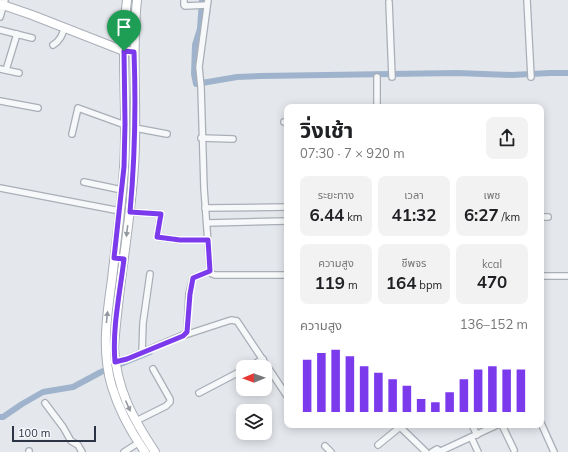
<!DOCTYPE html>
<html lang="th">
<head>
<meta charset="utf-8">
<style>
  body { margin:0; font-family:Mulish,"Noto Sans Thai",sans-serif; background:#f2f2f2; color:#202124; height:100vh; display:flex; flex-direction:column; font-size:15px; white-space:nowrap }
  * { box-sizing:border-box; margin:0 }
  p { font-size:13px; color:#757577 }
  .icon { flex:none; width:22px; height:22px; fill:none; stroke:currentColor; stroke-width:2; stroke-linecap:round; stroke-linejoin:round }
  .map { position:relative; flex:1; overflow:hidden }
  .details { position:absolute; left:284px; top:104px; width:260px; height:324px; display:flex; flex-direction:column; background:#fff; border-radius:8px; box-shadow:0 2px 10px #0003 }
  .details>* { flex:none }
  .needle { width:26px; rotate:269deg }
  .buttons { position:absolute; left:236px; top:360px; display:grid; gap:8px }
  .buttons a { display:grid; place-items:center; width:36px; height:36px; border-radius:8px; background:#fff; box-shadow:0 2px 10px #0003; font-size:20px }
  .scale { position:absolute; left:12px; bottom:10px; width:84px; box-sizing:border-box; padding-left:4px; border:2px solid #2b3445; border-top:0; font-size:11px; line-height:14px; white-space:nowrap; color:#2b3445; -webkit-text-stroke:3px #f4f6f9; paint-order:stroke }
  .pin { position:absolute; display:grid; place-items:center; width:34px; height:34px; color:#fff; margin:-41px -17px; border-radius:50% 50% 50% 0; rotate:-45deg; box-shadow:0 0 4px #0007 }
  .pin .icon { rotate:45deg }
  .round { display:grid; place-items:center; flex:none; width:42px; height:42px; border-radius:8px; background:#f2f2f2 }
  .headline { display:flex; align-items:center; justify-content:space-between; height:68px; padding:0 16px }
  h1 { font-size:22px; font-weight:700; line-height:30px }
  .figures { display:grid; grid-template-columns:repeat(3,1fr); gap:6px; height:68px; padding:4px 16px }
  .figures div { display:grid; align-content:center; border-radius:8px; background:#f2f2f2; text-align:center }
  .figures b { font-size:17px; font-weight:700 }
  .figures small { font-size:11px; font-weight:400 }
  .figures p { font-size:11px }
  .chart { height:112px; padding:8px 16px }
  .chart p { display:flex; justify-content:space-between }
  .chart svg { width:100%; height:72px; margin-top:4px; stroke:#7c3aed; stroke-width:6 }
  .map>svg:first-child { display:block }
</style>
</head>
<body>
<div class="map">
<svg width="568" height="452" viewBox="0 0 568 452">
  <rect width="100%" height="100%" fill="#e4e7ec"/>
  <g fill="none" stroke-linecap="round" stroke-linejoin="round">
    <!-- canal -->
    <g stroke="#9fb4cc" stroke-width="6">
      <polyline points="202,0 200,29 195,45 194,74 196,84 237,77 260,76 457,73 512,75 550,73 568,73"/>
      <polyline points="0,417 3,417 22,404 43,392 73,387 101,372 150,352"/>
    </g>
    <defs>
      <g id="street">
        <polyline points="184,0 184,5 185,6 207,5"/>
        <polyline points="208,0 199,67 201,87 204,188 210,271"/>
        <polyline points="527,0 531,77"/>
        <polyline points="389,2 392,77"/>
        <polyline points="0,17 5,0"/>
        <polyline points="0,30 32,38"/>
        <path d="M53,45C60,41 62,35 65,27"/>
        <polyline points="0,69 19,73"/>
        <polyline points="6,70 17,34"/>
        <polyline points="377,77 377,107"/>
        <polyline points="0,101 38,108"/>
        <polyline points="284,122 287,122"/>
        <polyline points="135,128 167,134"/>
        <polyline points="72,134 78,108 125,125"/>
        <polyline points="201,138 233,139"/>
        <polyline points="84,182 122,190"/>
        <polyline points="0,188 120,211"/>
        <polyline points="205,208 287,207"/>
        <polyline points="129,212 161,214 157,237 180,240 208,240"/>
        <polyline points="541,217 548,217"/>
        <polyline points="207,223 287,221"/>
        <polyline points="210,271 212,274 215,275 287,275"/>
        <polyline points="541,276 568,276"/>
        <polyline points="185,335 231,320 237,321 287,396"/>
        <polyline points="142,352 143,323 150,274"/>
        <polyline points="115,362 127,359 183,335 187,332 189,294 193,278 210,271"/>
        <polyline points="249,367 263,359"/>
        <polyline points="199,393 243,370"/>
        <polyline points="45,403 63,427 71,441 78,445 82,452"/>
        <polyline points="136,421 166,406 170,402 170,399 153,369"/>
        <polyline points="541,423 554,452"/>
        <polyline points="398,425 426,452"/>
        <polyline points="472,425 477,435"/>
        <polyline points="502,425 514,450"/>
        <polyline points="471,437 478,452"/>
        <polyline points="378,445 400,427"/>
        <polyline points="325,446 331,452"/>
        <polyline points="29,451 29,452"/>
        <polyline points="441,451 497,425"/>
        <polyline points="124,452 138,443"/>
        <polyline points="432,452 437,449 442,452"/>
      </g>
      <g id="secondary">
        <path d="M127,0C120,55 128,111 124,167C122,204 116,242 112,279C107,315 101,351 112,387C119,410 131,432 145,452"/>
        <path d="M137,0C131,55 138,111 134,167C130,227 118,287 114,348C117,390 132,417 155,452"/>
        <polyline points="0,4 32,15 124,51 129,51"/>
      </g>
    </defs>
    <!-- street casing -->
    <use href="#street" stroke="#a9aeb7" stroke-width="8"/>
    <!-- secondary casing -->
    <use href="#secondary" stroke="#a9aeb7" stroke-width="10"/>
    <!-- street -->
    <use href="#street" stroke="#f7f8fa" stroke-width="5.5"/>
    <!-- secondary -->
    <use href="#secondary" stroke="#fff" stroke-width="8"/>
  </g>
  <!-- one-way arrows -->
  <defs><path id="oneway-solid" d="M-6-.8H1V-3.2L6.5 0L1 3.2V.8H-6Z"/></defs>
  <g fill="#959aa2">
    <use href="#oneway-solid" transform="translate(127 231) rotate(97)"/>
    <use href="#oneway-solid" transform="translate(107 317) rotate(-84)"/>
    <use href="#oneway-solid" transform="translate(128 406) rotate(66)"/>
  </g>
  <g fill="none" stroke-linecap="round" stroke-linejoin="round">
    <defs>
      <path id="route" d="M124,51L134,52C136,106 135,158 130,212L161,214L157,237L180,240H208L210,271L193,278L190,294L187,332L183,336L127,359L115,362C112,328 120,293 124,259L114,258L124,167L125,124Z"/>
    </defs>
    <!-- route casing -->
    <use href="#route" stroke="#fff" stroke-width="8"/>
    <!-- route -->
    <use href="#route" stroke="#7c3aed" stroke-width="5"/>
  </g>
</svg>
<div class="buttons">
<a><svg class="needle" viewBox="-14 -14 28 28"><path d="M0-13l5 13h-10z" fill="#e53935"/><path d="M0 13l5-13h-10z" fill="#757577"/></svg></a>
<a><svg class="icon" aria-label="layers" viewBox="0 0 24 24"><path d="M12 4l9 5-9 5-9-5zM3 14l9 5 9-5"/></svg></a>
</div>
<div class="scale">100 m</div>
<div class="pin" style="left:124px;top:51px;background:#1e9e55"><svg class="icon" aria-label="arrive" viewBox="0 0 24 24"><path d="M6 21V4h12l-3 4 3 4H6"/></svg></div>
<section class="details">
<div class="headline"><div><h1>วิ่งเช้า</h1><p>07:30 · 7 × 920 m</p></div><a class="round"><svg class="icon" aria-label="share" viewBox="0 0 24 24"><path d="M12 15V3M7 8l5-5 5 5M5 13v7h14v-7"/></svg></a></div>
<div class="figures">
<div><p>ระยะทาง</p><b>6.44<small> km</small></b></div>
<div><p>เวลา</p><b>41:32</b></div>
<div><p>เพซ</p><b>6:27<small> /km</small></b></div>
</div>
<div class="figures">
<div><p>ความสูง</p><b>119<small> m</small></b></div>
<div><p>ชีพจร</p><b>164<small> bpm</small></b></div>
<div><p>kcal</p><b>470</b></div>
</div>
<div class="chart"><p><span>ความสูง</span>136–152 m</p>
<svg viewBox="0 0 160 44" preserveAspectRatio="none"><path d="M5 44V12M15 44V8M25 44V6M35 44V10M45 44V16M55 44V20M65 44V24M75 44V28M85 44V36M95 44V38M105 44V32M115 44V24M125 44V18M135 44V16M145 44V18M155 44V18"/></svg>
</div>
</section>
</div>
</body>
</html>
